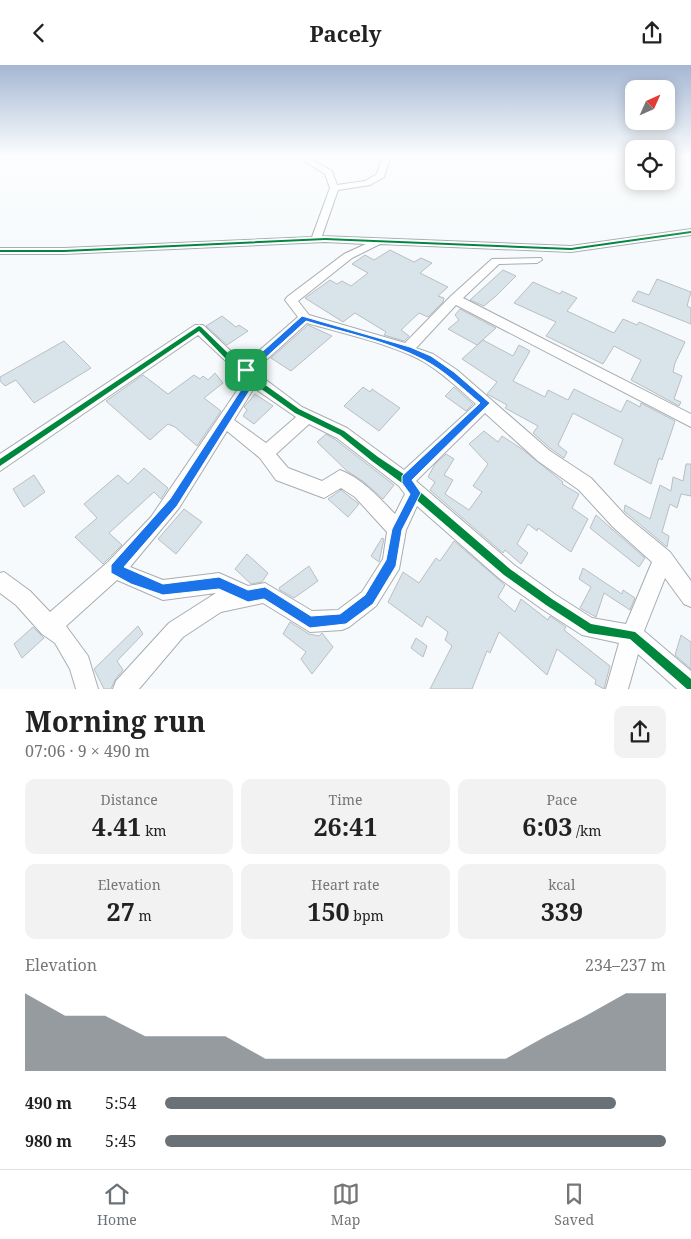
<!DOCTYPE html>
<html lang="en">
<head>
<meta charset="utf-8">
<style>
  body { margin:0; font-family:"Noto Serif",serif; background:#f2f2f2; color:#222; height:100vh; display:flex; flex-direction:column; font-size:19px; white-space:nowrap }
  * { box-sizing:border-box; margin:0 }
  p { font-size:16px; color:#767676 }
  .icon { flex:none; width:28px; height:28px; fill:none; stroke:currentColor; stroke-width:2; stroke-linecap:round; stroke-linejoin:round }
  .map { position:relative; height:624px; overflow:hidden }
  .drawer { display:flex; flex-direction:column; background:#fff; flex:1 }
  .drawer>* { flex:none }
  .needle { width:32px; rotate:45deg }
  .tools { position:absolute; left:625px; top:15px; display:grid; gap:10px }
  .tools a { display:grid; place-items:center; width:50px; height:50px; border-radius:10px; background:#fff; box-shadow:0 2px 12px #0003; font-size:25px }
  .pin { position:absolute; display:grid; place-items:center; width:42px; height:42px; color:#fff; margin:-21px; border-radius:10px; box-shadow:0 2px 8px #0006 }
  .round { display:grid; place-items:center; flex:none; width:52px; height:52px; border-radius:10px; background:#f2f2f2 }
  .head { display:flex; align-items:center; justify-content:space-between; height:85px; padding:0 25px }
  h1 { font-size:28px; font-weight:700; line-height:38px }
  .metrics { display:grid; grid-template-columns:repeat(3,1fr); gap:8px; height:85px; padding:5px 25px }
  .metrics div { display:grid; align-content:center; border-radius:10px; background:#f2f2f2; text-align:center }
  .metrics b { font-size:25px; font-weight:700 }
  .metrics small { font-size:14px; font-weight:400 }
  .metrics p { font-size:14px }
  .chart { height:140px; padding:10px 25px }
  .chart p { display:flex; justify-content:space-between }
  .chart svg { width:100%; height:90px; margin-top:5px; fill:#6a7277; opacity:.7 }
  ul { padding:0 25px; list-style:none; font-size:16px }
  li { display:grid; grid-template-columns:80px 60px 1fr; align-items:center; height:38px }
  li i { height:12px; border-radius:6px; background:#6a7277 }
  header { display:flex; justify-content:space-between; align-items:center; height:65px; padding:0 25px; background:#fff; font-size:22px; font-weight:700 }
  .tab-bar { display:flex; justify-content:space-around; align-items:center; height:70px; border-top:1px solid #e0e0e0; background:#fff; font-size:14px; color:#767676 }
  .tab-bar a { display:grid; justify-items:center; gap:2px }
  .tab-bar .selected { color:#6a7277 }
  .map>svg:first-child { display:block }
</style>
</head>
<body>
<header><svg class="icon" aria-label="back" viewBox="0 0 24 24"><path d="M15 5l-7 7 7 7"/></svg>Pacely<svg class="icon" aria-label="share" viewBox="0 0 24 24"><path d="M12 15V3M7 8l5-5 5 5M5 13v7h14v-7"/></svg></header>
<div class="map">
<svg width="691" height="624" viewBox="0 0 691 624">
  <rect width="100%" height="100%" fill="#f7fafc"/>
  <!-- building -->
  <g fill="#d9e3ea" stroke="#b9bfc3">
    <polygon points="390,185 414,197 421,193 432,198 420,208 448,222 438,231 444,233 443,237 428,252 419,248 401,265 409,271 404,276 384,270 386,267 355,248 343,257 305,233 330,215 337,219 342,216 351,221 368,208 352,199 365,190 374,195"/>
    <polygon points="503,205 516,211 496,231 484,241 470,235"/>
    <polygon points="657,214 691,227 687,241 691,243 691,259 632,236 638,226 649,230"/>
    <polygon points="533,217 560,229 562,226 577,233 567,246 614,268 623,254 637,260 639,257 685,277 675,298 673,307 682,311 674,334 681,337 679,341 631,315 641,295 614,281 603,299 546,271 556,257 514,238"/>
    <polygon points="460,244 496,263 477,280 448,264 459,255 455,250"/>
    <polygon points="222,251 236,262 239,260 248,266 227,280 206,261"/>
    <polygon points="308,260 332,271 291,306 271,293"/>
    <polygon points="483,275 513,291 519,280 530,286 513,316 545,332 548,325 568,335 574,324 621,347 627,335 640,342 641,338 675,356 662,395 659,393 651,419 614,399 623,374 573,348 558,380 567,387 564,393 551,384 533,368 538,361 505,343 507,340 487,329 497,317 462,294"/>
    <polygon points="64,276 91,303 34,338 16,315 5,321 0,316 0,312"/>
    <polygon points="215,308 223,318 204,333 221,346 197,381 175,362 168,359 150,375 106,336 143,310 168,329 194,310 200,314 203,311 208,315"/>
    <polygon points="363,322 370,327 372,324 400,343 379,366 344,341"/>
    <polygon points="454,322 473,339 466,346 445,331"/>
    <polygon points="255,329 273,341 254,359 243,351 247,345 244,342"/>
    <polygon points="484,366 498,377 502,371 522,384 563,417 562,419 579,429 572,443 588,454 571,487 538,463 537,466 528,459 517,479 528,488 521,499 505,485 503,488 430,425 435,417 428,412 435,399 446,389 454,394 444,410 453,415 445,429 469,445 482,427 473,421 488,399 469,379"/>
    <polygon points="326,369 336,375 394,420 383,434 364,417 347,406 317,377"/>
    <polygon points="686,399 691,399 691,431 681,429 677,443 670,439 662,467 669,471 667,482 624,446 625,440 650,454 660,420 671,426 673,412 683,416"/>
    <polygon points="144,403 168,423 161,434 154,427 109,468 122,480 103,499 75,472 97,453 84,439 118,410 128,419"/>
    <polygon points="34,410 45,427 24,442 13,424"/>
    <polygon points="341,425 359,439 348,452 328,434"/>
    <polygon points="184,444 202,457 176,489 158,474"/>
    <polygon points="596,450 645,493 639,502 590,463"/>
    <polygon points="382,473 384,474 379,497 371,491"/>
    <polygon points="454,476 505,520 498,532 515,547 521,534 548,555 550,551 566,562 564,565 610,601 604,624 595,619 596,615 557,584 547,610 499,567 490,588 487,586 472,624 430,624 452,581 445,575 448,567 427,551 422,562 388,537 403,507 419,518 436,493 440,496"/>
    <polygon points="247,489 268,508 262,517 251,519 235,504"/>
    <polygon points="309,501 318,516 294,533 280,525 279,523"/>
    <polygon points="583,503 622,529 623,525 635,533 630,545 604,528 596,552 580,543 591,522 579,514"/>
    <polygon points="290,557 309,569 319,571 322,568 333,582 312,609 301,594 306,587 283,569"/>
    <polygon points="138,561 143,569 117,596 123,605 115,615 111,624 104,624 94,604"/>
    <polygon points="33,562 44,573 22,593 14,579"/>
    <polygon points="681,570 691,577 691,604 675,590"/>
    <polygon points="416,573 427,581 423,592 411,583"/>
  </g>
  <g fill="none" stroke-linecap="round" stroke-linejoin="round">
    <defs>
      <path id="minor" d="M295,90H304L332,106L337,120L365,116L377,109L383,90H391L384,112L370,120L338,125L322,171L571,181L691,164V170L571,187L380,179L352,193L298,236L309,250L405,278L451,231L492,194L541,193L542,195L537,198L499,199L463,233L691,349V362L456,240L416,283L433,289L457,305L550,386L591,413L625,450L670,487L691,516V542L684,539L665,513L644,566L691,606V624H677L638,589L628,624H606L619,578L582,570L542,544L500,514L417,441L406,465L399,504L376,541L349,562L342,565L310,567L263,538L221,547L183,572L139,624H113L116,616L169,558L216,528L163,535L117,515L66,561L88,591L98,624H76L70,604L55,578L42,569L16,540L0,528V508L4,507L30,526L50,547L108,497L151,452L245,314L198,270L0,406V389L195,260H203L234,289L245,298L298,252L285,235L287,232L344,189L366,179L325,177L64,189H0V183H64L312,172L330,123L325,109ZM307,258C341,268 395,280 424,297C444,309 459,324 476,339L404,405L347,363L302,342L254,306ZM254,323L296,352L266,378L234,355ZM485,348L538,396L579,425L613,462L652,497L626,559L592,553L556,530L514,500L416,416ZM309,359L337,373L399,421L405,429L395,449C378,432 363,414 340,405L322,416L288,403L276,389ZM227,366L260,393L276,415L324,433L341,423L355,432L387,467L383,494L362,527L338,545L312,546L265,518L248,521L219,508L163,515L130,502L179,443Z"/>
    </defs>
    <!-- minor casing -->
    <use href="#minor" stroke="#a7adb1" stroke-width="2"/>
    <!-- minor -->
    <use href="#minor" fill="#fefeff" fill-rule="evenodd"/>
    <defs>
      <g id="cycleway">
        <polygon points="691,166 691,168 571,185 325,175 64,187 0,187 0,185 64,185 325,173 571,183"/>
        <polygon points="199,261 201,262 231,291 248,303 254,312 299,344 344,366 378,392 408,412 418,425 510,504 552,534 591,559 635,567 691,614 691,624 687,624 630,574 589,568 546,540 504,510 412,431 402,418 372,396 340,370 295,348 250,316 244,307 227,295 199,266 0,401 0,394"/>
      </g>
    </defs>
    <!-- cycleway casing -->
    <use href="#cycleway" stroke="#fff" stroke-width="3"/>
    <!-- cycleway -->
    <use href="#cycleway" fill="#00873e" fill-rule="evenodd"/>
  </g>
  <!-- sky -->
  <linearGradient id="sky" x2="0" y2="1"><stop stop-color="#a5b7d4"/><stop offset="0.51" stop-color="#fbfdfe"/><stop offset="1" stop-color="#fbfdfe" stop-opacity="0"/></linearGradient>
  <rect width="691" height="177" fill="url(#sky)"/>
  <!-- route -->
  <path fill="#1a73e8" stroke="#fff" fill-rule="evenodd" d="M302,251L410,282L431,291L454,307L490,338L412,415L421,428L402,465L396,501L373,539L346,559L310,563L264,534L248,537L219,524L163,530L131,519L111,508V500L170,434L248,314L242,305L244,303ZM306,256C345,268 388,276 424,295C445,306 462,323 480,338L402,411V418L410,429L392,464L386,495L365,530L340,549L311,551L265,522L248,525L219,512L163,519L124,502L177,441L255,317L256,314L251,306Z"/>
</svg>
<div class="tools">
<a><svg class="needle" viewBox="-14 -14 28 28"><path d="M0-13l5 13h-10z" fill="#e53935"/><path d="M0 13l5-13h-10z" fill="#767676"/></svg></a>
<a><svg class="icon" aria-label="locate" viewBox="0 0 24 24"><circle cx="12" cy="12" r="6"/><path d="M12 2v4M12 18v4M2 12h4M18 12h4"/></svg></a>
</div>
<div class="pin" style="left:246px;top:305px;background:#1e9e55"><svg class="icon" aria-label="arrive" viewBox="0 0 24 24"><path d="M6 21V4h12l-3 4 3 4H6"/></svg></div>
</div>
<section class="drawer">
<div class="head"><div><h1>Morning run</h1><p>07:06 · 9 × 490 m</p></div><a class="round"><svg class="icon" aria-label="share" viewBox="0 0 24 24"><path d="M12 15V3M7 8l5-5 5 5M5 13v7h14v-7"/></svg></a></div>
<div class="metrics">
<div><p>Distance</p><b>4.41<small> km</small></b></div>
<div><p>Time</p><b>26:41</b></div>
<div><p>Pace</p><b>6:03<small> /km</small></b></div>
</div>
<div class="metrics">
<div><p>Elevation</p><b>27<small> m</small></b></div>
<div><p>Heart rate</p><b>150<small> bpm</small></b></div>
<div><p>kcal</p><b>339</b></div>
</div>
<div class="chart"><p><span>Elevation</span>234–237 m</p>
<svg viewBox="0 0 160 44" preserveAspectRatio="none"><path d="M0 44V6L10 17L20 17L30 27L40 27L50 27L60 38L70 38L80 38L90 38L100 38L110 38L120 38L130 27L140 17L150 6L160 6V44z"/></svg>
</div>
<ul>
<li><b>490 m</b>5:54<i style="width:90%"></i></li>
<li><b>980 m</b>5:45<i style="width:100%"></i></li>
</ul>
</section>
<nav class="tab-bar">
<a class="selected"><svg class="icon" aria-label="home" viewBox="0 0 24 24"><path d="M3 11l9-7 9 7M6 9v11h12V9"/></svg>Home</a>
<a><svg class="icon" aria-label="map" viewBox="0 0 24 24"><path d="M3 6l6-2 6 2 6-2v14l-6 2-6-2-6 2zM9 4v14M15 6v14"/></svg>Map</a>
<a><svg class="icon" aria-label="saved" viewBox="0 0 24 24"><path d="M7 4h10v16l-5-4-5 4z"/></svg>Saved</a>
</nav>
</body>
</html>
